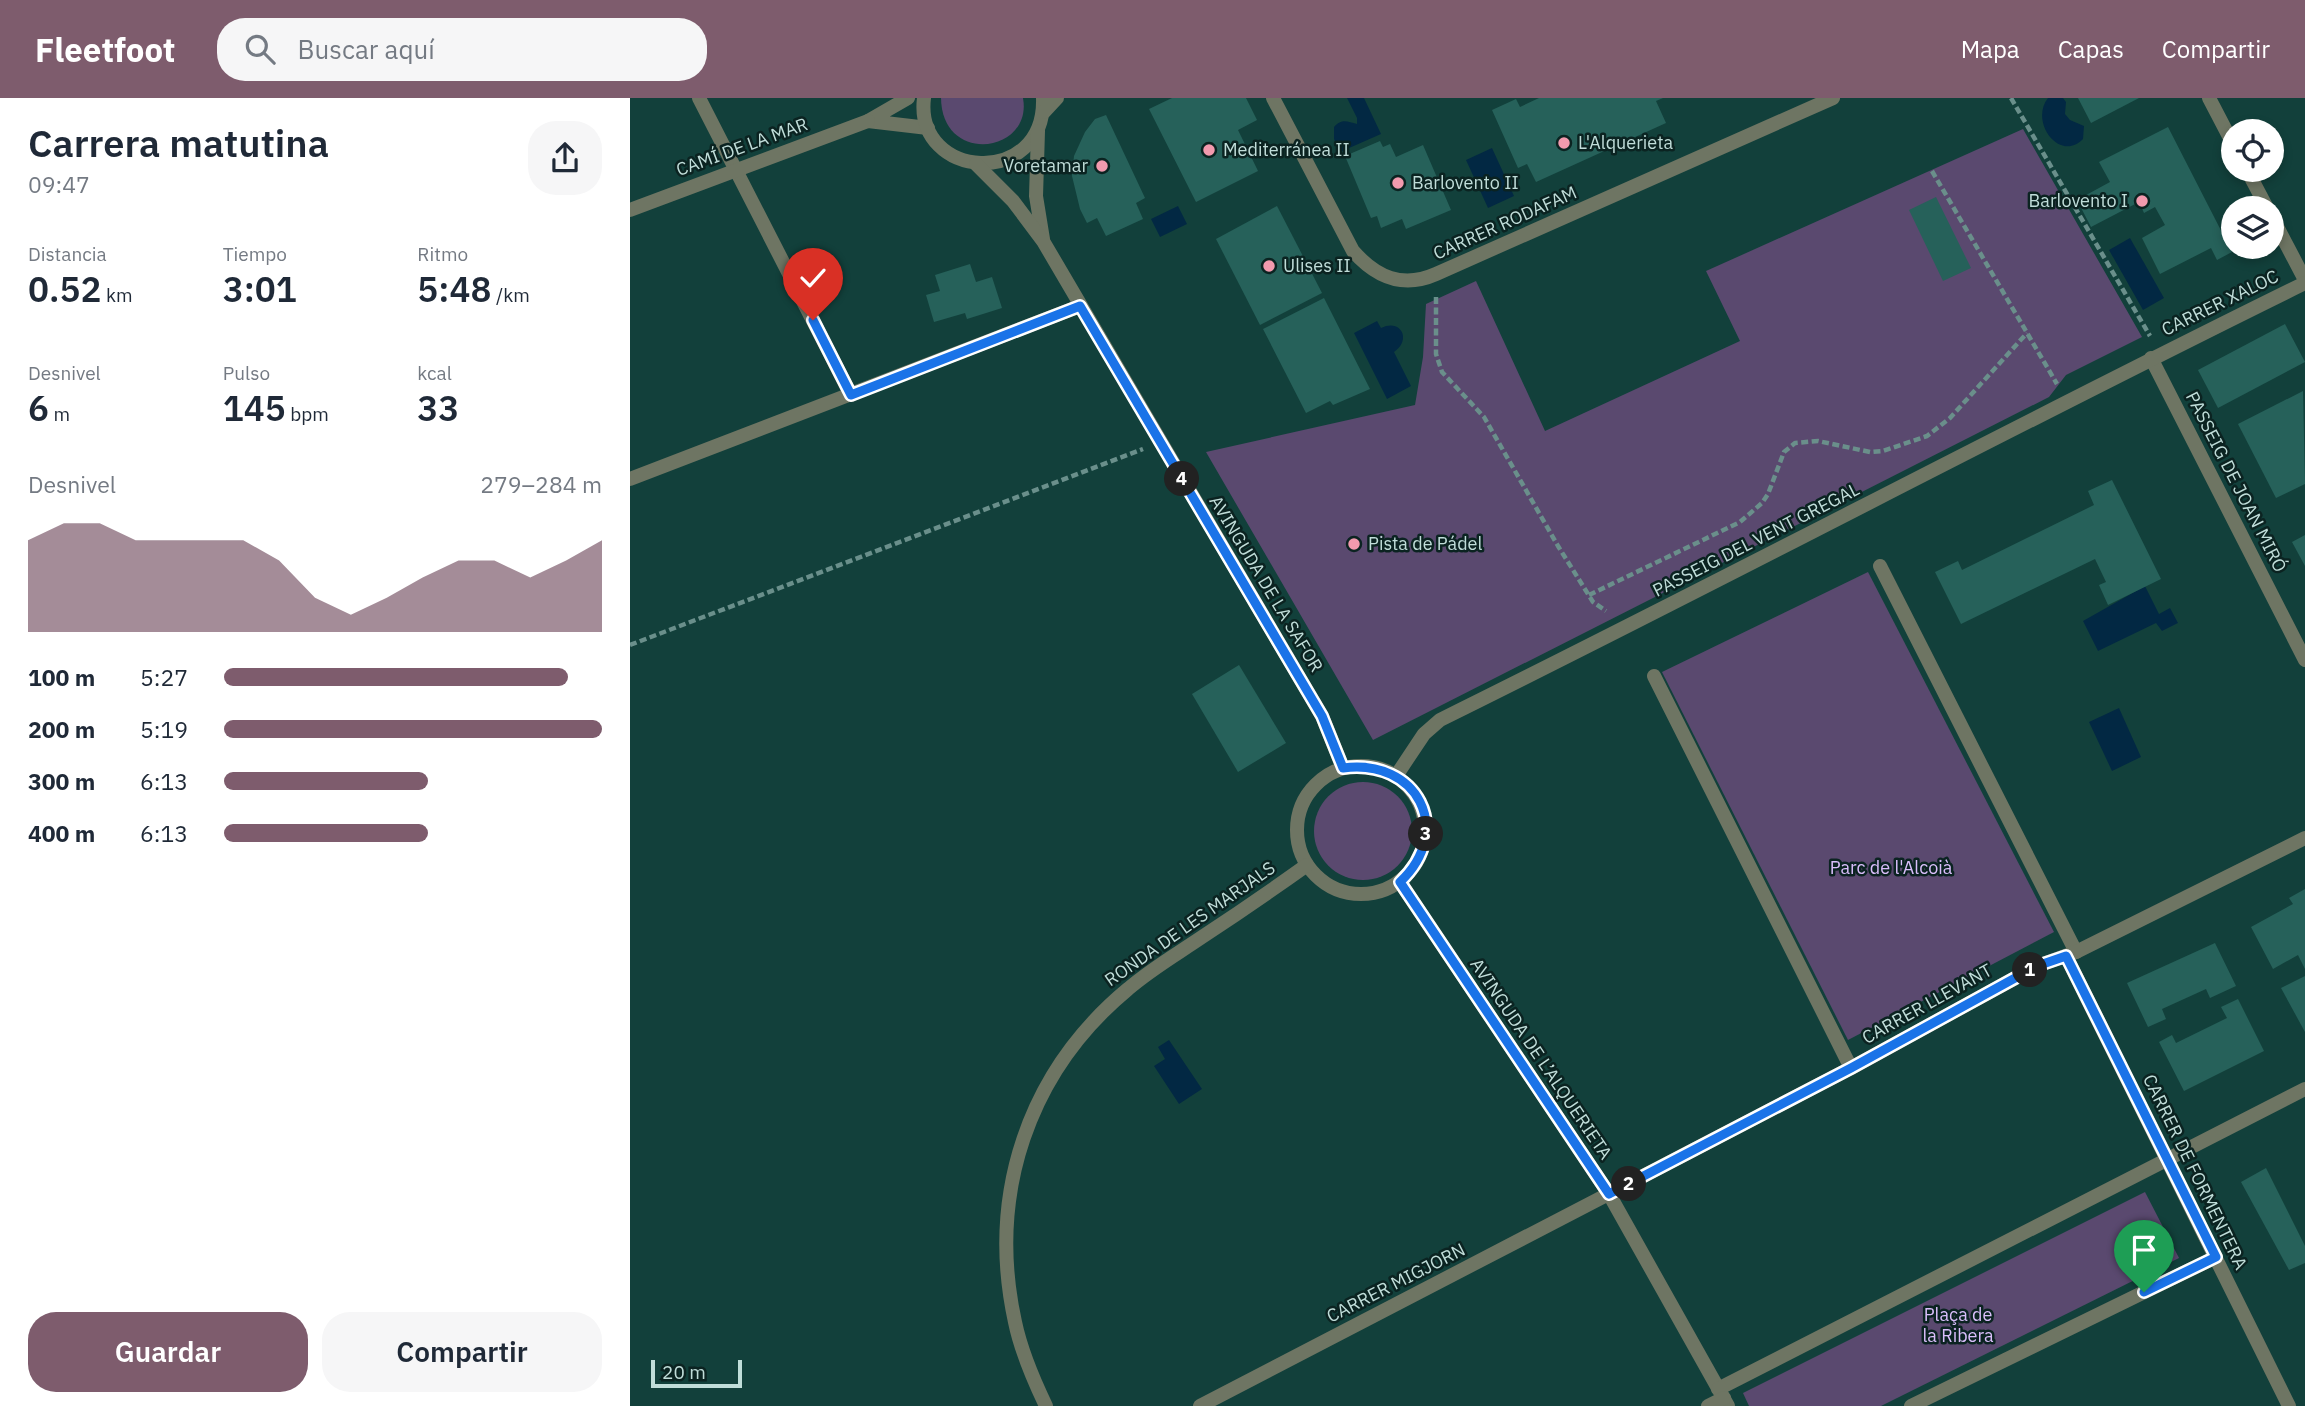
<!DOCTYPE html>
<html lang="es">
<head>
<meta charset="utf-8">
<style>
  body { margin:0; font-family:"IBM Plex Sans",sans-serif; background:#f6f6f7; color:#1f2937; height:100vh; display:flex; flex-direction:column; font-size:26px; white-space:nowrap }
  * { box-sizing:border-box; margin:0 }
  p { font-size:23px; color:#747a83 }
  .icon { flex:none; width:38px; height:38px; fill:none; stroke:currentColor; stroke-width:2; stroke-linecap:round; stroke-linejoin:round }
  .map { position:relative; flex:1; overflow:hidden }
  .drawer { display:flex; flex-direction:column; background:#fff; width:630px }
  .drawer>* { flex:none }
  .controls { position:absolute; left:1591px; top:21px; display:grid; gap:14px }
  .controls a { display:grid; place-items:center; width:63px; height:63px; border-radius:50%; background:#fff; box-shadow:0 4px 10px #0003; font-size:35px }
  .scale { position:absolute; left:21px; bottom:18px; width:91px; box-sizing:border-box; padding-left:7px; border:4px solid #c0ddd9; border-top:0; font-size:19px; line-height:24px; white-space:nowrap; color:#c0ddd9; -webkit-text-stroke:5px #0b2321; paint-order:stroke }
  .pin { position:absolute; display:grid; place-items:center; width:60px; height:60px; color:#fff; margin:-72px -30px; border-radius:50% 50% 50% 0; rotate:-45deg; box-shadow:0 0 7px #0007 }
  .pin .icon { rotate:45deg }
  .km { position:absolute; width:35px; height:35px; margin:-18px; border-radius:50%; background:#222; color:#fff; font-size:19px; line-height:35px; text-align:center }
  .round { display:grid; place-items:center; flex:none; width:74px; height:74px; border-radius:28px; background:#f6f6f7 }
  .head { display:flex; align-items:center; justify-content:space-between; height:119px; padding:0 28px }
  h1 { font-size:38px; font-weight:600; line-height:52px }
  .metrics { display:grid; grid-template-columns:repeat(3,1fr); gap:10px; height:119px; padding:7px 28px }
  .metrics div { display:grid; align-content:center }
  .metrics b { font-size:35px; font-weight:600 }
  .metrics small { font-size:19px; font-weight:400 }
  .metrics p { font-size:19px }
  .chart { height:196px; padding:14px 28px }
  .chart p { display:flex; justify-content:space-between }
  .chart svg { width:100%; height:126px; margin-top:7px; fill:#7e5c6d; opacity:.7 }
  .button { display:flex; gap:14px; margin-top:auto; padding:14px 28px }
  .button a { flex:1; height:80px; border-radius:28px; background:#7e5c6d; color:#fff; font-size:28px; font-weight:600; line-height:80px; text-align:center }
  .button a+a { background:#f6f6f7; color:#1f2937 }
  ul { padding:0 28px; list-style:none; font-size:23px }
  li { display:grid; grid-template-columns:112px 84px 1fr; align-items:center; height:52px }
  li i { height:18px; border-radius:9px; background:#7e5c6d }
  header { display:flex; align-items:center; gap:42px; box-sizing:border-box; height:98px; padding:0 35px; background:#7e5c6d; color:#fff }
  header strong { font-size:33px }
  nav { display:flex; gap:38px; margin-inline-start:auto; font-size:24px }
  .search { width:490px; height:63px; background:#f6f6f7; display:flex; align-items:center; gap:18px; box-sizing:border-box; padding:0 24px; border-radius:28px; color:#747a83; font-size:26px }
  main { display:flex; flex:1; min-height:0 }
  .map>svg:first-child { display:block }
</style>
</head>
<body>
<header>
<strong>Fleetfoot</strong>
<div class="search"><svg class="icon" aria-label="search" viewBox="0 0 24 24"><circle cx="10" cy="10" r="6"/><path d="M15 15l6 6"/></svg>Buscar aquí</div>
<nav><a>Mapa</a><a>Capas</a><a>Compartir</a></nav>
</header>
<main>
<section class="drawer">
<div class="head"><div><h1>Carrera matutina</h1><p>09:47</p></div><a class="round"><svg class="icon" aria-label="share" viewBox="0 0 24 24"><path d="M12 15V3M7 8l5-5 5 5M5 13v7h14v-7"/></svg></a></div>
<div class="metrics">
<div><p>Distancia</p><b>0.52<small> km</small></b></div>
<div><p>Tiempo</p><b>3:01</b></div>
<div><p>Ritmo</p><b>5:48<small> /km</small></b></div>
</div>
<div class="metrics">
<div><p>Desnivel</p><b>6<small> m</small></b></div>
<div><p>Pulso</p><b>145<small> bpm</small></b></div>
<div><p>kcal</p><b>33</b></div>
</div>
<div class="chart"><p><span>Desnivel</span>279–284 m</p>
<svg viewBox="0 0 160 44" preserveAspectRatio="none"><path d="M0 44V12L10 6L20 6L30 12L40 12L50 12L60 12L70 19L80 32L90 38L100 32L110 25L120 19L130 19L140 25L150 19L160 12V44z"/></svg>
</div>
<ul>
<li><b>100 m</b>5:27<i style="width:91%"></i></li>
<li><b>200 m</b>5:19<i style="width:100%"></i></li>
<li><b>300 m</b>6:13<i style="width:54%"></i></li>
<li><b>400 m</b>6:13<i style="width:54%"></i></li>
</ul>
<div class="button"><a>Guardar</a><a>Compartir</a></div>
</section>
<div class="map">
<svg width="1675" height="1308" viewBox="0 0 1675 1308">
  <rect width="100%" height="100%" fill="#12403b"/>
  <!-- green -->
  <g fill="#5a496f">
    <path d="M311,0H393C403,55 312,68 311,0Z"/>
    <polygon points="1393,31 1512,239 1436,277 1419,299 743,642 576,354 785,307 793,259 796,206 846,183 915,333 1110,243 1076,173"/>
    <polygon points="1238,474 1424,834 1218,942 1032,574"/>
    <circle cx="733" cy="733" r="49"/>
    <polygon points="1515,1094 1549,1160 1251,1308 1119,1308 1113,1295"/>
  </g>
  <!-- water -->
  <g fill="#022843">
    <path d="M717,0H734L751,36L710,54L704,41V29C712,20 718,24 727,26V20Z"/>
    <path d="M1418,0H1433L1436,4L1435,16L1440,22L1454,28L1453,41C1430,65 1399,24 1418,0Z"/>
    <polygon points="862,50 884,98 858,110 836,62"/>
    <polygon points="548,108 557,126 530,139 521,121"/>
    <polygon points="1500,140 1534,200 1513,212 1479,152"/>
    <path d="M747,223L751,230C771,220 782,242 764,254L781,288L757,301L724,235Z"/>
    <polygon points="1515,488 1529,516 1540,510 1548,525 1532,533 1526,525 1468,553 1453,523"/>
    <polygon points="1489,610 1511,659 1482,673 1459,624"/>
    <polygon points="539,942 572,991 549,1006 524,968 535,961 528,949"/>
  </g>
  <!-- building -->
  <g fill="#26615a">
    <polygon points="542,0 616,0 627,22 608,32 628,73 566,104 519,11"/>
    <polygon points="909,0 1033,0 1026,3 1036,25 906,84 897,66 888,70 862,12 886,1 890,9"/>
    <polygon points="1448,0 1509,0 1461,25"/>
    <polygon points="476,17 515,100 506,105 513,121 476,138 467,120 457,125 450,111 442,78 444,58 455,34 465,21"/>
    <polygon points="1538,29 1602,154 1587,162 1581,150 1530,176 1512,140 1535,127 1525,109 1514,115 1509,104 1461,129 1447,102 1480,84 1469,64"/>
    <polygon points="750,43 753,49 760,46 766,59 793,47 821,112 776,131 772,121 751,130 747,118 741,120 715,58"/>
    <polygon points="1306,99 1341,170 1313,183 1279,112"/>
    <polygon points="647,108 692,195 630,227 586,141"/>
    <polygon points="340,166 346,184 362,179 372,210 337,221 335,215 304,224 296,197 310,193 305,177"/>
    <polygon points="694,200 740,291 703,307 700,303 676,315 633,231"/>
    <polygon points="1655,226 1675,264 1588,310 1568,272"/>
    <polygon points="1673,293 1675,386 1646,400 1608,326"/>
    <polygon points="1482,382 1531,481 1478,507 1469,487 1476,484 1465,461 1331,526 1305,474 1328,463 1332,472 1464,407 1458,393"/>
    <polygon points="1675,437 1675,468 1662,444"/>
    <polygon points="609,567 656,645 608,674 562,596"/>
    <polygon points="1675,791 1675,871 1668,857 1643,871 1621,829 1663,806 1659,800"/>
    <polygon points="1585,845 1606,888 1580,900 1576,891 1532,911 1536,921 1518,929 1497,885"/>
    <polygon points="1675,878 1675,934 1651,890"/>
    <polygon points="1608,901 1634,953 1554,993 1529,944 1542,937 1546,945 1597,920 1591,909"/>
    <polygon points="1636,1070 1675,1148 1675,1165 1659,1172 1611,1084"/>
  </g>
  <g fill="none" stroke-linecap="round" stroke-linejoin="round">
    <!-- path -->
    <g stroke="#6a8f8b" stroke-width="4.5" stroke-dasharray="7 3.5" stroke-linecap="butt">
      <polyline points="1381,0 1520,238"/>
      <polyline points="1302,73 1427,286"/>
      <polyline points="806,199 806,256 812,274 854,319 928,448 963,504 976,513"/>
      <polyline points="959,497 1110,424 1132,405 1138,396 1154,354 1165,345 1188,343 1240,354 1253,353 1297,338 1320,320 1397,235"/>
      <polyline points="0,547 513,351"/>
    </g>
    <!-- street -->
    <g stroke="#6e7563" stroke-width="14">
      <polyline points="69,0 221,297"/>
      <polyline points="278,0 238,23 298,30"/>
      <path d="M294,0C284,82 416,91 413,0"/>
      <path d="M643,0L723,153C746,179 772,191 806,176L1203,0"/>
      <polyline points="1579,0 1603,46"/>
      <polyline points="414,14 427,0"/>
      <polyline points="408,33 406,98 413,141"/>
      <polyline points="346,66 383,103 413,143 692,618 713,670"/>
      <polyline points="1617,72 1637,110"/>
      <polyline points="0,112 238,23"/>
      <polyline points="1642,119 1675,182"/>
      <polyline points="1521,260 1675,562"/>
      <polyline points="0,381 450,208"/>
      <polyline points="1250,468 1446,854"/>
      <polyline points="1024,578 1221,970"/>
      <circle cx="731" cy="732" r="64"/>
      <path d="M766,678L794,636L810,622C1100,479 1385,327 1675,185"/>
      <polyline points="770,784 979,1096 1098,1308"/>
      <polyline points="1436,858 1659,1308"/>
      <polyline points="1088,1291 1675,991"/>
      <path d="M416,1308C403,1281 391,1253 385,1224C357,1096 398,974 498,891C521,871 547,856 572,839C607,816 642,792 677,767"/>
      <polyline points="570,1308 1221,970 1407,868 1446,854 1675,740"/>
      <polyline points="1078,1308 1094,1300"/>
      <polyline points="1281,1308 1586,1159"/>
    </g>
  </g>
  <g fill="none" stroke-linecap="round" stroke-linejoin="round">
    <defs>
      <path id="route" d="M183,222L221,297L450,208L692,618L713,670C787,660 825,732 770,784L979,1096L1221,970L1407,868L1436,858L1586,1159L1514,1194"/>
    </defs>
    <!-- route casing -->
    <use href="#route" stroke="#fff" stroke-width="14"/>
    <!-- route -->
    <use href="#route" stroke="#1a73e8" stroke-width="9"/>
  </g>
  <!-- markers -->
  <g fill="#f29aae" stroke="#0b2321" stroke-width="2.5">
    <circle cx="934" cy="45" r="7"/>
    <circle cx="579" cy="52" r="7"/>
    <circle cx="472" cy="68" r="7"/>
    <circle cx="768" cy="85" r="7"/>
    <circle cx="1512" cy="103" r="7"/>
    <circle cx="639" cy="168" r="7"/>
    <circle cx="724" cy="446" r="7"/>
  </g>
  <g text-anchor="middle" stroke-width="5" stroke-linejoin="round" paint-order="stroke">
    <!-- poi labels -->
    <g font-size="18" fill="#c0ddd9" stroke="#0b2321" text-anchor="start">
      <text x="948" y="51">L'Alquerieta</text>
      <text x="593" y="58">Mediterránea II</text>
      <text x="458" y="74" text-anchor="end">Voretamar</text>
      <text x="782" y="91">Barlovento II</text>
      <text x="1498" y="109" text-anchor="end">Barlovento I</text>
      <text x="653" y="174">Ulises II</text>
      <text x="738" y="452">Pista de Pádel</text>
    </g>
    <!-- street labels -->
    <g font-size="18" fill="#c0ddd9" stroke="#0b2321">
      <text transform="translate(112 49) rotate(-20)" y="6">CAMÍ DE LA MAR</text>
      <text transform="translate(875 125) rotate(-24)" y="6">CARRER RODAFAM</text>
      <text transform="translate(1590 205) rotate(-26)" y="6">CARRER XALOC</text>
      <text transform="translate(1606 384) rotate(63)" y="6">PASSEIG DE JOAN MIRÓ</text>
      <text transform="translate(1126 442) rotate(-27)" y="6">PASSEIG DEL VENT GREGAL</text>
      <text transform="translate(636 486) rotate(59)" y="6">AVINGUDA DE LA SAFOR</text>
      <text transform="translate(560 826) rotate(-35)" y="6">RONDA DE LES MARJALS</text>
      <text transform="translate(1297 906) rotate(-29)" y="6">CARRER LLEVANT</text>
      <text transform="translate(911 961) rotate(56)" y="6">AVINGUDA DE L’ALQUERIETA</text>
      <text transform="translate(1565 1074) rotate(64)" y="6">CARRER DE FORMENTERA</text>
      <text transform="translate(766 1185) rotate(-27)" y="6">CARRER MIGJORN</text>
    </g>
    <!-- park labels -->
    <g font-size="18" fill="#dabefb" stroke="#0b2321">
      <text x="1261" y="776">Parc de l'Alcoià</text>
      <text x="1328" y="1223">Plaça de<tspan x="1328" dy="21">la Ribera</tspan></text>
    </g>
  </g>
</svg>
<div class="controls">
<a><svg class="icon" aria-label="locate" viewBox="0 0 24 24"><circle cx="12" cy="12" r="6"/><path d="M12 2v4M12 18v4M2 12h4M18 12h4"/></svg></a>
<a><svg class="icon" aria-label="layers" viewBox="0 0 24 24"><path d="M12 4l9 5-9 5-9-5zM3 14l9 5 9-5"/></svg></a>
</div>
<div class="scale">20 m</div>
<div class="pin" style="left:1514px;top:1194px;background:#1e9e55"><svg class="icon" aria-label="arrive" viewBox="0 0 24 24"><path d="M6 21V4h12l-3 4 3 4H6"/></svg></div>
<div class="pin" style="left:183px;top:222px;background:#d93025"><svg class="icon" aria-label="check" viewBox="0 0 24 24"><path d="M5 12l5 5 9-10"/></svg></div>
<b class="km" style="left:1400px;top:872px">1</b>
<b class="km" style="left:999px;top:1086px">2</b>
<b class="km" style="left:796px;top:736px">3</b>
<b class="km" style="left:552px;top:381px">4</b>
</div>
</main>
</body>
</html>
